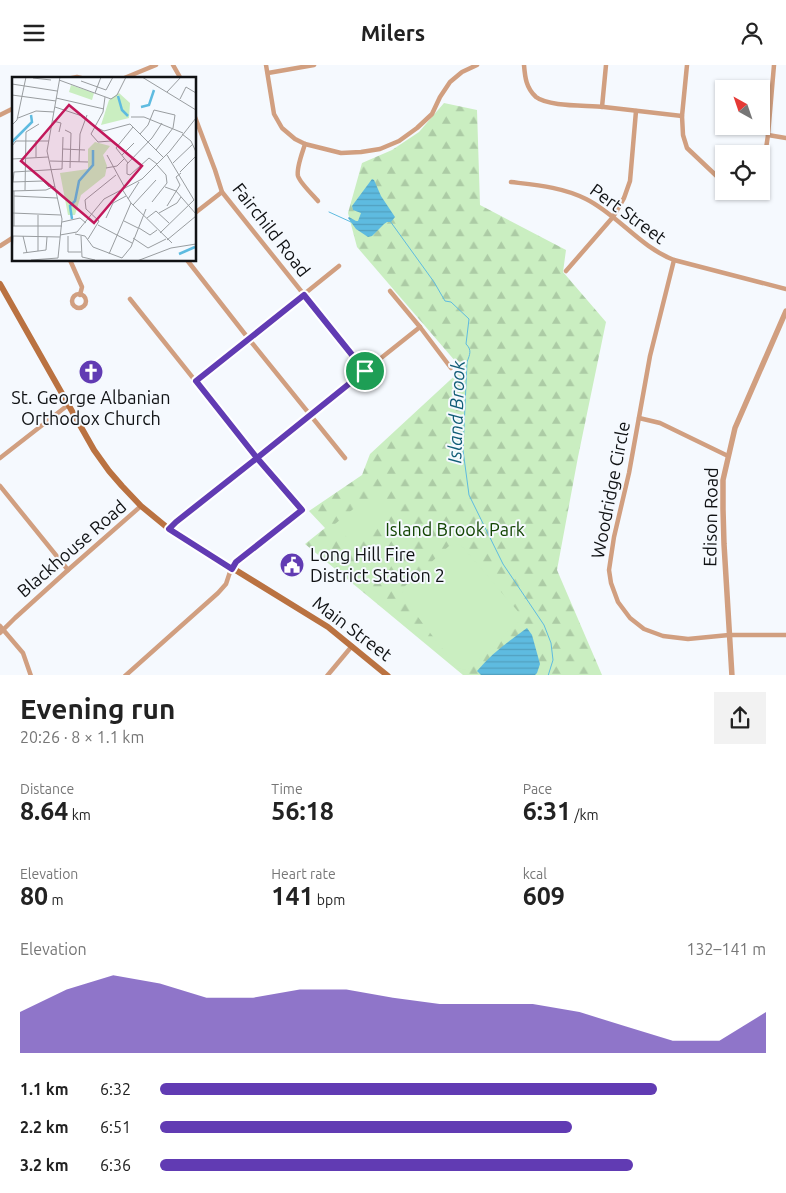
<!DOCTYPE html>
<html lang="en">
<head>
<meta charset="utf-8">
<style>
  body { margin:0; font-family:Ubuntu,sans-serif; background:#f2f2f2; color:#222; height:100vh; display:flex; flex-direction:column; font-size:19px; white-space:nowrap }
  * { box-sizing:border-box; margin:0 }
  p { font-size:16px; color:#767676 }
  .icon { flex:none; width:28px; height:28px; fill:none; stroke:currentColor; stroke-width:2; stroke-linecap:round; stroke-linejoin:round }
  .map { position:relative; height:610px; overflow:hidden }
  .panel { display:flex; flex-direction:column; background:#fff; flex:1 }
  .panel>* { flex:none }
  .needle { width:32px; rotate:320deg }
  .fabs { position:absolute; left:715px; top:15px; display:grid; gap:10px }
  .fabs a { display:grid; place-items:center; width:55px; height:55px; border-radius:0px; background:#fff; box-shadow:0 1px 4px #0004; font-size:25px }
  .pin { position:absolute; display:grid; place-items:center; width:42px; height:42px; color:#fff; margin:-21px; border:2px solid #fff; border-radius:50%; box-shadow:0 1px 5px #0007 }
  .round { display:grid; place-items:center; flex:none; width:52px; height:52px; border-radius:0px; background:#f2f2f2 }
  .overview { display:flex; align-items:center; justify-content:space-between; height:85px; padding:0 20px }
  h1 { font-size:28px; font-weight:700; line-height:38px }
  .metrics { display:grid; grid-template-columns:repeat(3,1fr); gap:8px; height:85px; padding:5px 20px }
  .metrics div { display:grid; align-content:center }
  .metrics b { font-size:25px; font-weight:700 }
  .metrics small { font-size:14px; font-weight:400 }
  .metrics p { font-size:14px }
  .chart { height:140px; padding:10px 20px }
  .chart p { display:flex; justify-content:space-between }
  .chart svg { width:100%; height:90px; margin-top:5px; fill:#613bb3; opacity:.7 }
  ul { padding:0 20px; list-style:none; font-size:16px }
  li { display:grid; grid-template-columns:80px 60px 1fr; align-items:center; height:38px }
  li i { height:12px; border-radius:6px; background:#613bb3 }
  header { display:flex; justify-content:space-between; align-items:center; height:65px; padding:0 20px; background:#fff; font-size:22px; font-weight:700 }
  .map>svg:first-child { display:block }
</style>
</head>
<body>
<header><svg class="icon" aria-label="menu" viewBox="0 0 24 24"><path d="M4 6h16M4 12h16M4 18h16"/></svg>Milers<svg class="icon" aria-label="person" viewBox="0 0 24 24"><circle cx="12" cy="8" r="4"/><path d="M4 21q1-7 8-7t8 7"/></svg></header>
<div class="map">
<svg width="786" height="611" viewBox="0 0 786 611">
  <defs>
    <pattern id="forest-firs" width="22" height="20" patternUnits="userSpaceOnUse" patternTransform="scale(1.25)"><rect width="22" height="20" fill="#caeec1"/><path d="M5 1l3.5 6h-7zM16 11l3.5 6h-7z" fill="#accba5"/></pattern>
    <pattern id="water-rules" width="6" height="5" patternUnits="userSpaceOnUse" patternTransform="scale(1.25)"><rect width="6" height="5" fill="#5ebbe0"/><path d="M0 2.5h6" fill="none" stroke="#51a0bf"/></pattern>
  </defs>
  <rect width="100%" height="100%" fill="#f5f9fe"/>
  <!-- forest -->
  <polygon fill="url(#forest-firs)" points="444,38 477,45 480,140 566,185 563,207 606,257 578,392 557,505 602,610 463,610 305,479 325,463 309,446 362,410 370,389 462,304 357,182 348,148 362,98 392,85 419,67"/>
  <!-- pitch -->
  <g fill="#caeec1">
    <polygon points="375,429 391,448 381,456 382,458 354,481 335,459 363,436 365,438"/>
    <polygon points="460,479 521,550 520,556 466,605 457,603 402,531 404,522 449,481"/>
  </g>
  <!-- water -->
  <g fill="url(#water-rules)">
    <polygon points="372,114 374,115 381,131 395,152 391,157 387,157 384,159 372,171 368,172 356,164 348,153 349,152 356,156 358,156 361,148 353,145 352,141"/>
    <path d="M527,563L532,570L540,599L537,608L534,611L481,610L477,606C491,589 509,576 527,563Z"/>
  </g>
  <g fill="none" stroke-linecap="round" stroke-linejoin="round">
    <!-- stream -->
    <g stroke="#5ebbe0" stroke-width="1">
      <polyline points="329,147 351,157"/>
      <path d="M390,156L434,217L445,236L451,237L469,254L466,279C472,285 470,289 467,297L463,385L469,430L503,499L544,560L551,578L553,595L548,611"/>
    </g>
    <!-- minor -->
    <g stroke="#d19f80" stroke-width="4.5">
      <polyline points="173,0 181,14"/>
      <polyline points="266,0 274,49 282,63 295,74 305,79 341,88 361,87 380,84 399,76 417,63 432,49 440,32 450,17 462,7 477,0"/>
      <path d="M524,0C525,12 526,23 536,32C549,42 587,40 604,42C630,45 656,48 682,51"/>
      <polyline points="687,0 682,51 683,70 687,83 724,118"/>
      <polyline points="268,8 314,0"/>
      <polyline points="67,14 77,12 85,14"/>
      <polyline points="122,14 156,0"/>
      <polyline points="602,42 606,0"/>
      <polyline points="0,50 14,43"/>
      <polyline points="195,52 215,105 222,127 365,306"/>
      <polyline points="768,70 786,73"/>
      <path d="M305,79C303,86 296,103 298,111C300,118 313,130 318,136"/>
      <path d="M511,117C536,120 562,122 586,134C618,150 640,182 674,195L786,224"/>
      <polyline points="761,118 768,70 774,0"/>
      <path d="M733,126C741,130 749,132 756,126"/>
      <polyline points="195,148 222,127"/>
      <polyline points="0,181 14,172"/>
      <polyline points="70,195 82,222 80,230"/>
      <polyline points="187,195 248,273 345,393"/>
      <polyline points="674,195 650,291 629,408 614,472 609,505 611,518 618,537 630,553 644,564 663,571 688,574 729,570 786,570"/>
      <polyline points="566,206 613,152 624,133 630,116 636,46"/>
      <polyline points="390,226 420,262 451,303"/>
      <circle cx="79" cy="236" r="7"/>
      <polyline points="196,316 339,201"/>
      <polyline points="639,353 660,358 728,391"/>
      <polyline points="0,393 68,340"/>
      <polyline points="0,421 68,505"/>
      <polyline points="169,464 175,457 420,262"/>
      <polyline points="0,561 23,588 31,611"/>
      <polyline points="0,568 15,553 68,505 141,441"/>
      <polyline points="125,611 218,528 226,519 231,504 236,497 302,445 257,393 130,234"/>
      <polyline points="327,611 352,581"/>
    </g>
    <!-- tertiary -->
    <polyline stroke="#d19f80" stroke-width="5.5" points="732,611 724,479 723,444 723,415 735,363 786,246"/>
    <!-- secondary -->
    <polyline stroke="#ba7241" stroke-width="6" points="0,219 94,385 109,406 122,421 141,441 169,464 328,562 388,611"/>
  </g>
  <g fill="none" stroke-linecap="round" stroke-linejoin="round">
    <defs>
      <polyline id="route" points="365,306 304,230 196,316 257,393 176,457 169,464 232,504 236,497 302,445 257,393 365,306"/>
    </defs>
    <!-- route casing -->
    <use href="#route" stroke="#fff" stroke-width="10"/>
    <!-- route -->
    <use href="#route" stroke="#613bb3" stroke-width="6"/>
  </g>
  <!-- icons -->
  <defs>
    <symbol id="church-disc" viewBox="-11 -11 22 22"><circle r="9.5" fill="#613bb3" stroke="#f5f9fe"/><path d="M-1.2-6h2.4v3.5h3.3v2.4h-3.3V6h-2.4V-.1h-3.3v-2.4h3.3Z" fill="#fff"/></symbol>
    <symbol id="civic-disc" viewBox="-11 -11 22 22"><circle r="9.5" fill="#613bb3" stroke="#f5f9fe"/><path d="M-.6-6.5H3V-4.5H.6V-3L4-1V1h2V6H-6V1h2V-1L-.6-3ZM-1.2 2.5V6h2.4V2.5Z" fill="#fff"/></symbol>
  </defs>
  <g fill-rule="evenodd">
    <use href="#church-disc" x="77" y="293" width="28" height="28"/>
    <use href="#civic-disc" x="278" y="486" width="28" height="28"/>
  </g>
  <g text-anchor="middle" stroke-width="4" stroke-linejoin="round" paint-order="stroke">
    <!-- street labels -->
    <g font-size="18" fill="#101214" stroke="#f5f9fe">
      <text transform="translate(628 149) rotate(36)" y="6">Pert Street</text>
      <text transform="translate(271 165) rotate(52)" y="6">Fairchild Road</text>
      <text transform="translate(611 425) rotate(-79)" y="6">Woodridge Circle</text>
      <text transform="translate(711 452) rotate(-89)" y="6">Edison Road</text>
      <text transform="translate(72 484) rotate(-41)" y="6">Blackhouse Road</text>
      <text transform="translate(352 564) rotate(37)" y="6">Main Street</text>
    </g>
    <!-- poi labels -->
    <g font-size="18" fill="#101214" stroke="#f5f9fe">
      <text x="91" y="339">St. George Albanian<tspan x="91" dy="21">Orthodox Church</tspan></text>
      <text x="310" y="496" text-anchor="start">Long Hill Fire<tspan x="310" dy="21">District Station 2</tspan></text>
    </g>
    <!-- park labels -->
    <g font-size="18" fill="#134503" stroke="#f5f9fe">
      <text x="455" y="471">Island Brook Park</text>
    </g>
    <!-- water labels -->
    <g font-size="19" font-style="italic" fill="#125d77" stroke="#f5f9fe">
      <text transform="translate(456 347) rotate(-88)" y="7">Island Brook</text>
    </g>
  </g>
  <!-- overview -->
  <g transform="translate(12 12)">
    <rect width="184" height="184" fill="#f5f9fe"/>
    <path d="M107,16L118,26L117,41L89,48L97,23ZM83,65L98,69L91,78L95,89L93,99L69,118L63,138H56L48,96L76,92V72Z" fill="#caeec1"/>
    <path d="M59,8L82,16L80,23L57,15Z" fill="#caeec1"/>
    <path fill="none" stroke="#5ebbe0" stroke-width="2.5" d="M106,19L110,33L116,39M129,30L137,28L142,13M0,65L20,45L19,38M60,142L58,129L63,124L67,104L81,88V73M167,177L183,170"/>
    <path fill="none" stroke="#999da0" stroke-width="1" d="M130,0L184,33M21,1L39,3M47,3L99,22L105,18L114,0M69,4L94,13L101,0M0,7L45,14M155,15L169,0M83,16L89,0M0,18L44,24M93,20L91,35L79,57L86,65L99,64L106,68M44,21L92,32M168,22L174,10L184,16M43,30L73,40M119,40H132L171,56M6,41L24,34L42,35M41,44L49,46L47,55M1,47L5,43L14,0M118,47L152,81M81,49L92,54L118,47M53,53L59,56L58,91M128,57L136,48L142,33L163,38L161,51L144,73M170,57L179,64L184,75M0,69L4,64H37M51,72L73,73M95,78L113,111M110,78L122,66M155,78L182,123M24,80V64M0,82L36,80M38,84L76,85M67,85L68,57L75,38M116,86L104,71L121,50M161,86L181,67M145,87L137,81L118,98L115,97V87L140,61L150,46M94,91L105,89L112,82M168,95L184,79M0,105L31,104L37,110M1,105L2,95L50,92L51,60M153,110L164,114L184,137M110,112L119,126L160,166M13,113L14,55L27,47M0,114L34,113L43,109M2,119L45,121M116,122L127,105M140,125L155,106L154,98L145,88M121,128L144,103M155,129L168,108L164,100L169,96M0,136L49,138M147,136L165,126L169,120M94,141L101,126L114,119M135,141L144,134L157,146M112,144L126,151M50,145L68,141L74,146M86,148L120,166M0,149H50M2,149V114M127,151L138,158L145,153M148,156L182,123M63,157L73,159L81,170L110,181M48,158L65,155L92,122L130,102L158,74L184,41M0,159L48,160M11,159L15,176M56,159V175H69M69,159L70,180L83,183M121,161L136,171L154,162M76,162L87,144L74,132L73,123L104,98M155,163L184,139M26,174V138M11,176L34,173L35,160M97,177L119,126M0,178L1,159M46,181L50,142L35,74L48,0M110,181L119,170L134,132M19,183L46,181M125,184L159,171L184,167"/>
    <path fill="#c2185b" fill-opacity="0.15" stroke="#c2185b" stroke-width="2.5" d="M57,28L130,89L82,146L9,84Z"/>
    <rect width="184" height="184" fill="none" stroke="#101214" stroke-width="2.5"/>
  </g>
</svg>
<div class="fabs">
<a><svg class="needle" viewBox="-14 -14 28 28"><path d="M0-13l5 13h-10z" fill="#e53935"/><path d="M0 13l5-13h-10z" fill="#767676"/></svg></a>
<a><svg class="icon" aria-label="locate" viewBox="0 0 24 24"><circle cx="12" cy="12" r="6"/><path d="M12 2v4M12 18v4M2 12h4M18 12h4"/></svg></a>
</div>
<div class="pin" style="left:365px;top:306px;background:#1e9e55"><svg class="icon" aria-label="arrive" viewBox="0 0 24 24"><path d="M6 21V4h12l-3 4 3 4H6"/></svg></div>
</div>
<section class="panel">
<div class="overview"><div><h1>Evening run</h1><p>20:26 · 8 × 1.1 km</p></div><a class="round"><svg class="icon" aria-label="share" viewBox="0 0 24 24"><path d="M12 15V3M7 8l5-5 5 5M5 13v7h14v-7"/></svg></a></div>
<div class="metrics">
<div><p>Distance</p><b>8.64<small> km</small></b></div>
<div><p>Time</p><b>56:18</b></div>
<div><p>Pace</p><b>6:31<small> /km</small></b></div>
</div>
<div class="metrics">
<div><p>Elevation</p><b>80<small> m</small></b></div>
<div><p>Heart rate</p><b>141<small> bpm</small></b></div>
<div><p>kcal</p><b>609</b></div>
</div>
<div class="chart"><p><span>Elevation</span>132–141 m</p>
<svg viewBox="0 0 160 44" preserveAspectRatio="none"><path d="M0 44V24L10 13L20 6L30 10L40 17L50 17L60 13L70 13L80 17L90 20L100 20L110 20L120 24L130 31L140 38L150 38L160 24V44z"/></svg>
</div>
<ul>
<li><b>1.1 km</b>6:32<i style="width:82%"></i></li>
<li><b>2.2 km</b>6:51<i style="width:68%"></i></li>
<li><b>3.2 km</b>6:36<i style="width:78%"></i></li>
</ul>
</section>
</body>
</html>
